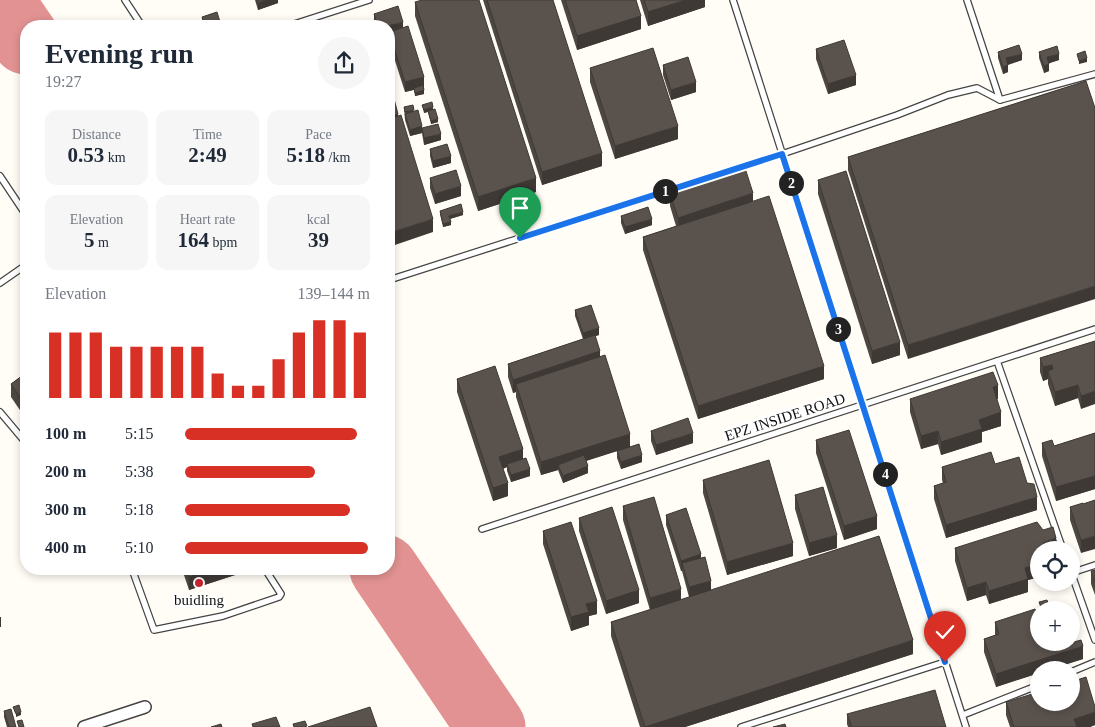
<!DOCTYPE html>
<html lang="en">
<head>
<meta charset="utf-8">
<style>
  body { margin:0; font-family:"Times New Roman",serif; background:#f6f6f7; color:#1f2937; height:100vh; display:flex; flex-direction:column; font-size:19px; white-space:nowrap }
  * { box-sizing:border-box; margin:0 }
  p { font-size:16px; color:#747a83 }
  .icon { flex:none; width:28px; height:28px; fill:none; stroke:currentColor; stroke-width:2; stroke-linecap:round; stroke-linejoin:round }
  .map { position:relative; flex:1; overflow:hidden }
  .side { position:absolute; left:20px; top:20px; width:375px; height:555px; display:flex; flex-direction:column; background:#fff; border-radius:20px; box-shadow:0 2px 8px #0003 }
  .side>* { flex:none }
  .fabs { position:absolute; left:1030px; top:541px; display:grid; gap:10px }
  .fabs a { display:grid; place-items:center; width:50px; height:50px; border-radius:50%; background:#fff; box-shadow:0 2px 8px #0003; font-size:25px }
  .pin { position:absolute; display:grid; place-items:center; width:42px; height:42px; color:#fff; margin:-51px -21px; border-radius:50% 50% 50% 0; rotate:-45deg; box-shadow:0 0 5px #0007 }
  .pin .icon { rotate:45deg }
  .km { position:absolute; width:25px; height:25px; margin:-12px; border-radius:50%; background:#222; color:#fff; font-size:14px; line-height:25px; text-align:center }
  .round { display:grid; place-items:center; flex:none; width:52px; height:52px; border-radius:26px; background:#f6f6f7 }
  .headline { display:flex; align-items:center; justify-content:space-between; height:85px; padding:0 25px }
  h1 { font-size:28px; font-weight:800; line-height:38px }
  .figures { display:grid; grid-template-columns:repeat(3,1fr); gap:8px; height:85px; padding:5px 25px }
  .figures div { display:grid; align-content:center; border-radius:12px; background:#f6f6f7; text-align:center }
  .figures b { font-size:21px; font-weight:800 }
  .figures small { font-size:14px; font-weight:400 }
  .figures p { font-size:14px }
  .chart { height:140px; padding:10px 25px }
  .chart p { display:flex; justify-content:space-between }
  .chart svg { width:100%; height:90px; margin-top:5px; stroke:#d93025; stroke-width:6 }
  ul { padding:0 25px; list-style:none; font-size:16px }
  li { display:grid; grid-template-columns:80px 60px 1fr; align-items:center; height:38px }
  li i { height:12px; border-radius:6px; background:#d93025 }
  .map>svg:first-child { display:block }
</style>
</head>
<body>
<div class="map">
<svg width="1095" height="727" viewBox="0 0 1095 727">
  <rect width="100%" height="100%" fill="#fffdf5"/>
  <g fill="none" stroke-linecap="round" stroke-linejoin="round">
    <!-- runway -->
    <g stroke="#e29292" stroke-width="69">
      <polyline points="0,2 26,40"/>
      <polyline points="384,569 491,727"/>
    </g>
    <defs>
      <g id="service">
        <polyline points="125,0 142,26"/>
        <polyline points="733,0 966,727"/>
        <polyline points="967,0 1000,100"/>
        <polyline points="288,26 369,0"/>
        <polyline points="0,176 26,215"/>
        <polyline points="389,280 782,154 897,115 948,95 977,88 1000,100 1095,74"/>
        <polyline points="0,283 26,265"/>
        <polyline points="997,361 1063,550"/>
        <polyline points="0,412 26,443"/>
        <polyline points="482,529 1095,329"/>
        <polyline points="132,569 154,630 223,616 279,597 281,594 265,569"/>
        <polyline points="1071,572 1095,640"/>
        <polyline points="1071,573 1095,565"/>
        <polyline points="1071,672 1095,662"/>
        <polyline points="963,715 1039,685"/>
        <polyline points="741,727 945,662"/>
      </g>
      <polyline id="minor" points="84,727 145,707"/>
    </defs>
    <!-- service casing -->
    <use href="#service" stroke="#444" stroke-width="8"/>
    <!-- minor casing -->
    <use href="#minor" stroke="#444" stroke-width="14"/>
    <!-- service -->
    <use href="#service" stroke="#fff" stroke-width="5.5"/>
    <!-- minor -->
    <use href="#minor" stroke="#fff" stroke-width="11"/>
  </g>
  <!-- wall -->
  <g fill="#4d4742">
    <polygon points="255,0 278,0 278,3 258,10"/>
    <polygon points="483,0 553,0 602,166 542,185"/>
    <polygon points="561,0 636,0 641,29 577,50"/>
    <polygon points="640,0 705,0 705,7 648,26"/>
    <polygon points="415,2 536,192 478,211 415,16"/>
    <polygon points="374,14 403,27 424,87 424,94 415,96 414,90 405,92 389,42 389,26 376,26 374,20"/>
    <polygon points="202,17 220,26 203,26"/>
    <polygon points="816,49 856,85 828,94 816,59"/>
    <polygon points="998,52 1022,60 1008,65 1008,72 1003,74 998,58"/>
    <polygon points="1039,52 1059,60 1049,63 1049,71 1044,73 1039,58"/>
    <polygon points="663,65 696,92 671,100 663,75"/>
    <polygon points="590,68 678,139 615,159 590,82"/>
    <polygon points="1086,81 908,359 848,170 848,157"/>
    <polygon points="422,105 433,109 438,122 431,124 428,112 424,113"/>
    <polygon points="404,107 414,111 422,128 441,140 424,145 422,133 410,136 405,120"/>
    <polygon points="430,149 451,163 433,168 430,156"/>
    <polygon points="430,178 461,196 435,204 430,188"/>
    <polygon points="818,180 900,355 872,364 818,194"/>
    <polygon points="670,193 753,202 824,379 698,419 643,250 643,237 676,226 670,206"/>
    <polygon points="440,211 463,215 450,219 451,225 443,227 440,214"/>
    <polygon points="621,216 652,225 625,234 621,223"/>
    <polygon points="575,310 599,335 595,336 600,357 630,447 642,462 621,469 617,458 617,451 586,461 588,473 563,483 558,470 541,475 516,397 516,392 513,393 508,377 508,364 583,339 575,316"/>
    <polygon points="1095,341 1081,409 1078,398 1055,406 1048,384 1048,379 1043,381 1040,372 1040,358"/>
    <polygon points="26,373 26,419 11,397 11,384"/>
    <polygon points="457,379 523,459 530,476 511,482 507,471 507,467 503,469 508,496 493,501 457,392"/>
    <polygon points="910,399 998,399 997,399 1001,426 982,432 982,442 941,455 938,444 921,449 910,412"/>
    <polygon points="651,431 693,443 656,455 651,441"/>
    <polygon points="1095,433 1095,489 1056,501 1042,456 1042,443 1054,446"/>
    <polygon points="816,440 877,529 844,540 816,453"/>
    <polygon points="995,464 1037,510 946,538 934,499 934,486 943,483 942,480 942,467"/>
    <polygon points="703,480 793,556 727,575 703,493"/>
    <polygon points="795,495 837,548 809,556 795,509"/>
    <polygon points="1083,504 1081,553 1070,520 1070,507"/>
    <polygon points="623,506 681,600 689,597 682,571 681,571 666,525 666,515 701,558 711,590 913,654 685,727 640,727 611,636 611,622 650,610 623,520"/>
    <polygon points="579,518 639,603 606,614 579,531"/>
    <polygon points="543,531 597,614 589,616 589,625 571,631 543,544"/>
    <polygon points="955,548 1056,550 1039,550 1039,577 1028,580 1028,592 989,604 986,595 967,601 955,561"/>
    <polygon points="182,569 235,569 235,575 189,590"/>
    <polygon points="1091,571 1095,582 1095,595 1091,584"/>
    <polygon points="995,622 1039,642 1083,659 1048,670 1039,670 1039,673 996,687 984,652 984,639 995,635"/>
    <polygon points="1006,702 1095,725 1090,727 1010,727 1006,715"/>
    <polygon points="4,711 16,727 7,727 4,717"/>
    <polygon points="847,714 946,727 848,727 847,724"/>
  </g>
  <!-- shaded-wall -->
  <g fill="#3f3936">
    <polygon points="268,0 278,0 278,3 258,10 258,3"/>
    <polygon points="686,0 705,0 705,7 648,26 648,12"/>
    <polygon points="641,16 641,29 577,50 577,36"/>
    <polygon points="220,22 220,26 208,26"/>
    <polygon points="403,22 403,28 389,33 389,26"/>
    <polygon points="1022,54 1022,60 1006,65 1006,58"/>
    <polygon points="1059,54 1059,60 1047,64 1047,57"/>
    <polygon points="1087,58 1087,62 1079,64 1079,61"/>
    <polygon points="1049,64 1049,71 1044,73 1044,66"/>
    <polygon points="1008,65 1008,72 1003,74 1003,67"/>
    <polygon points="856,75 856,85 828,94 828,84"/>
    <polygon points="424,77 424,87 405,92 405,82"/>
    <polygon points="696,82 696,92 671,100 671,90"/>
    <polygon points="424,90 424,94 415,96 415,93"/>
    <polygon points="433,107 433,110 424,113 424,110"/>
    <polygon points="398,114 398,124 389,127 389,117"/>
    <polygon points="438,119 438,122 431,124 431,121"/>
    <polygon points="422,126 422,133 410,136 410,130"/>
    <polygon points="678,126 678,139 615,159 615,146"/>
    <polygon points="441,134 441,140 424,145 424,138"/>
    <polygon points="602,153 602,166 542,185 542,172"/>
    <polygon points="451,156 451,163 433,168 433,161"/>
    <polygon points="536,178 536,192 478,211 478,197"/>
    <polygon points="461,186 461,196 435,204 435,194"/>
    <polygon points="753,193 753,207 678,231 678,218"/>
    <polygon points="463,212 463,215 449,219 449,216"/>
    <polygon points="433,219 433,232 389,247 389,233"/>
    <polygon points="652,219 652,225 625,234 625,227"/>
    <polygon points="451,222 451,225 443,227 443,224"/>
    <polygon points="1095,286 1095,299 908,359 908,345"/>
    <polygon points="599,328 599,335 583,340 583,333"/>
    <polygon points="900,342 900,355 872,364 872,351"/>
    <polygon points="600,351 600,364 516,384 516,392 513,393 513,380"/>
    <polygon points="1052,365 1052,378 1048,371 1048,379 1043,381 1043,367"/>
    <polygon points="824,366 824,379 698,419 698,406"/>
    <polygon points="998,385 998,399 993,400 993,387"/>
    <polygon points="1078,385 1078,398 1055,406 1055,392"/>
    <polygon points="1095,391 1095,404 1081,409 1081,396"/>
    <polygon points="1001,412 1001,426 982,432 982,442 941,455 941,442 979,420"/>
    <polygon points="938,431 938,444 921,449 921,436"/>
    <polygon points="693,433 693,443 656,455 656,445"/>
    <polygon points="630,434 630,447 560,469 558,465 558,470 541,475 541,462"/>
    <polygon points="523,449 523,462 507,464 507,467 499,470 499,457"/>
    <polygon points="642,455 642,462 621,469 621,462"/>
    <polygon points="588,466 588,473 563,483 563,476"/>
    <polygon points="530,469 530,476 511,482 511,475"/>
    <polygon points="1095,476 1095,489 1056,501 1056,487"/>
    <polygon points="508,483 508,496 493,501 493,488"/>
    <polygon points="1037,497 1037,510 946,538 946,525"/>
    <polygon points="877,516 877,529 844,540 844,526"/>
    <polygon points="837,535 837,548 809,556 809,543"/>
    <polygon points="1095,536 1095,549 1081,553 1081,540"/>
    <polygon points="1056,538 1056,550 1043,550 1043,543"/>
    <polygon points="793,543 793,556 727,575 727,562"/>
    <polygon points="701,554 701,564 682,563 682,571 681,571 681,561"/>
    <polygon points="1039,564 1039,577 1028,580 1028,592 989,604 989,591 1025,568"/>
    <polygon points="215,569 235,569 235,575 189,590 189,577"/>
    <polygon points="711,581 711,591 689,597 689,587"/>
    <polygon points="986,582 986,595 967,601 967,588"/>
    <polygon points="681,589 681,602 650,612 650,598"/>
    <polygon points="639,590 639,603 606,614 606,601"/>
    <polygon points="597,601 597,614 589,616 589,625 571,631 571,617 586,604"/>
    <rect x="0" y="617" width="1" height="10"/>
    <polygon points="913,640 913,654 685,727 645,727"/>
    <polygon points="1083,646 1083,659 1048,670 1039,670 1039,673 996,687 996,674"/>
    <polygon points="21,712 21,715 16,717 16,714"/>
    <polygon points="1095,712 1095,725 1090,727 1074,727 1074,719"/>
  </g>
  <!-- building -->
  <g fill="#5a524d" stroke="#3f3936">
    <polygon points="257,0 268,0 258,3"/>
    <polygon points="422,0 479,0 536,178 478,197 415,2"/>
    <polygon points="487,0 553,0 602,153 542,172"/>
    <polygon points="565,0 636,0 641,16 577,36"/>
    <polygon points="644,0 686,0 648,12"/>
    <polygon points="398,6 403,22 388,26 378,26 374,14"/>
    <polygon points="217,12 220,22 208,26 205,26 202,17"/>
    <polygon points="408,26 424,77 405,82 389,32"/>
    <polygon points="844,40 856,75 828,84 816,49"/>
    <polygon points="1019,45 1022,54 1006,58 1008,65 1003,67 998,52"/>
    <polygon points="1057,46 1059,54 1047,57 1049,64 1044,66 1039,52"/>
    <polygon points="653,48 678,126 615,146 590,68"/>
    <polygon points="1085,51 1087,58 1079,61 1077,54"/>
    <polygon points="688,57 696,82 671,90 663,65"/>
    <polygon points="1086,81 1095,108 1095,286 908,345 848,157"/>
    <polygon points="423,85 424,90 415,93 414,88"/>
    <polygon points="394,99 398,114 389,117 389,101"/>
    <polygon points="432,102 433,107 424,110 422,105"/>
    <polygon points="413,105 414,110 405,112 404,107"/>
    <polygon points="435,109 438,119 431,121 428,111"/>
    <polygon points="418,110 422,126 410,130 405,114"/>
    <polygon points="401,115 433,219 389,233 389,119"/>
    <polygon points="438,124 441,134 424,138 422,128"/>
    <polygon points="447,144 451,156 433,161 430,149"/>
    <polygon points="745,168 753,193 678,218 670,193"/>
    <polygon points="456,170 461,186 435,194 430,178"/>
    <polygon points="846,171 900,342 872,351 818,180"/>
    <polygon points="769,196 824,366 698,406 643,237"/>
    <polygon points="461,204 463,212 449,216 451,222 443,224 440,211"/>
    <polygon points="648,207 652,219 625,227 621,216"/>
    <polygon points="591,305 599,328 583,333 575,310"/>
    <polygon points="595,335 600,351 513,380 508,364"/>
    <polygon points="1095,341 1095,391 1081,396 1078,385 1055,392 1048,371 1053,369 1052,365 1043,367 1040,358"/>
    <polygon points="605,355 630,434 541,462 516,384"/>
    <polygon points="495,366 523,449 499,457 508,483 493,488 457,379"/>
    <polygon points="993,372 998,385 993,387 1001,412 979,420 982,429 941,442 938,431 921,436 910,399"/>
    <polygon points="26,373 26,406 11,384"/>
    <polygon points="688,418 693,433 656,445 651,431"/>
    <polygon points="849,430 877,516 844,526 816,440"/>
    <polygon points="1095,433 1095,476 1056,487 1042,443 1052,440 1054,446"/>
    <polygon points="639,444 642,455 621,462 617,451"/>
    <polygon points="991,452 995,464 1019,457 1027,483 1034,484 1037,497 946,525 934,486 946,482 942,467"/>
    <polygon points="584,455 588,466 563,476 558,465"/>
    <polygon points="526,458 530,469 511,475 507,464"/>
    <polygon points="769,460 793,543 727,562 703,480"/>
    <polygon points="823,487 837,535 809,543 795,495"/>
    <polygon points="654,497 681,589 650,598 623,506"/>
    <polygon points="1095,500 1095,536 1081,540 1070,507 1083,503 1083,504"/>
    <polygon points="612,507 639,590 606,601 579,518"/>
    <polygon points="686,508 701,554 681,561 666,515"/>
    <polygon points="571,522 597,601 586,604 589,612 571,617 543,531"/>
    <polygon points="1037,522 1043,530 1053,527 1056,538 1043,543 1045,550 1039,550 1039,564 1025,568 1028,579 989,591 986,582 967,588 955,548"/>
    <polygon points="879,536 913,640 645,727 611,622"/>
    <polygon points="705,557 711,581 689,587 682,563"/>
    <polygon points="187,569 215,569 189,577"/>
    <polygon points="1095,570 1095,582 1091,571"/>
    <polygon points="1047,600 1050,610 1042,610 1039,602"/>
    <polygon points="1035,609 1039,621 1039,642 1070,642 1070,643 1081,640 1083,646 996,674 984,639 999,634 995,622"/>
    <polygon points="1086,677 1095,707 1095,712 1074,719 1077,727 1014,727 1006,702 1039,692 1039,702 1071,702 1071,682"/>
    <polygon points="935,690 946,727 852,727 847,714"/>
    <polygon points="19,705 21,712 16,714 13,707"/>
    <polygon points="370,707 377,727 308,727"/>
    <polygon points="11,709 16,727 9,727 4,711"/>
    <polygon points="276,717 280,727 253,727 252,724"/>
    <polygon points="22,720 24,727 19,727 17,721"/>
    <polygon points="305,721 307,726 304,727 294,727 293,724"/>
    <polygon points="221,724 222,727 211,727"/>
    <polygon points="785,724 786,727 773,727"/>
  </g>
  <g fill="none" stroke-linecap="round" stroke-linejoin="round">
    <defs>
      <polyline id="route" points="520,238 782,154 945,662"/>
    </defs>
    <!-- route casing -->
    <use href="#route" stroke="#fff" stroke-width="10"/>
    <!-- route -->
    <use href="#route" stroke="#1a73e8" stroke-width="6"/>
  </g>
  <!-- markers -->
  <circle fill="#c4262e" stroke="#fff" stroke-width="2" cx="199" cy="583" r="5"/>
  <g text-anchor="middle" stroke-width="5" stroke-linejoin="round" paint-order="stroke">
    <!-- street labels -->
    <g font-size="15" fill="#111" stroke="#fff">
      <text transform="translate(785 417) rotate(-18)" y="5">EPZ INSIDE ROAD</text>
    </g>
    <!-- poi labels -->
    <g font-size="15" fill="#111" stroke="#fff">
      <text x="199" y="605">buidling</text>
    </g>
  </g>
</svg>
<div class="fabs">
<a><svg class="icon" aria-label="locate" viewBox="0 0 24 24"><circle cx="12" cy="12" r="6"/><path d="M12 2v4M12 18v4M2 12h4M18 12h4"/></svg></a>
<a>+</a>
<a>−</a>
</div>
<div class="pin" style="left:520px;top:238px;background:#1e9e55"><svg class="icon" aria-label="arrive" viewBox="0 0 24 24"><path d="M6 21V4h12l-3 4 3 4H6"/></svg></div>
<div class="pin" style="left:945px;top:662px;background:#d93025"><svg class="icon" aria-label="check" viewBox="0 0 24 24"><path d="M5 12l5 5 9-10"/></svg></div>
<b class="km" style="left:665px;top:191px">1</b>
<b class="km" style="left:791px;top:183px">2</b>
<b class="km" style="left:838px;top:329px">3</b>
<b class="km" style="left:885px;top:474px">4</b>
<section class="side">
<div class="headline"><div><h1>Evening run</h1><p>19:27</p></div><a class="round"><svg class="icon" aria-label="share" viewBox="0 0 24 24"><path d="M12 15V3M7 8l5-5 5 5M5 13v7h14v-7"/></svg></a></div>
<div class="figures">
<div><p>Distance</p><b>0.53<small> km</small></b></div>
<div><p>Time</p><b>2:49</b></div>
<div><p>Pace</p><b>5:18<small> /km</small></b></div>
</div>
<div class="figures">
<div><p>Elevation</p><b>5<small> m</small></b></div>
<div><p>Heart rate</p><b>164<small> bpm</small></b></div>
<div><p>kcal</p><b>39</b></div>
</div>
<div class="chart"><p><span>Elevation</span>139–144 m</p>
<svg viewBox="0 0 160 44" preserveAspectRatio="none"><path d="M5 44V12M15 44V12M25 44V12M35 44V19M45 44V19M55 44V19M65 44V19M75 44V19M85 44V32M95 44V38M105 44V38M115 44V25M125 44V12M135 44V6M145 44V6M155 44V12"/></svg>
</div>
<ul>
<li><b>100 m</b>5:15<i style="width:93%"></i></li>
<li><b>200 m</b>5:38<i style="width:70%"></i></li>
<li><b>300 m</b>5:18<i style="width:89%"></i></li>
<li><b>400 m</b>5:10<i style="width:99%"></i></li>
</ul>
</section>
</div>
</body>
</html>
